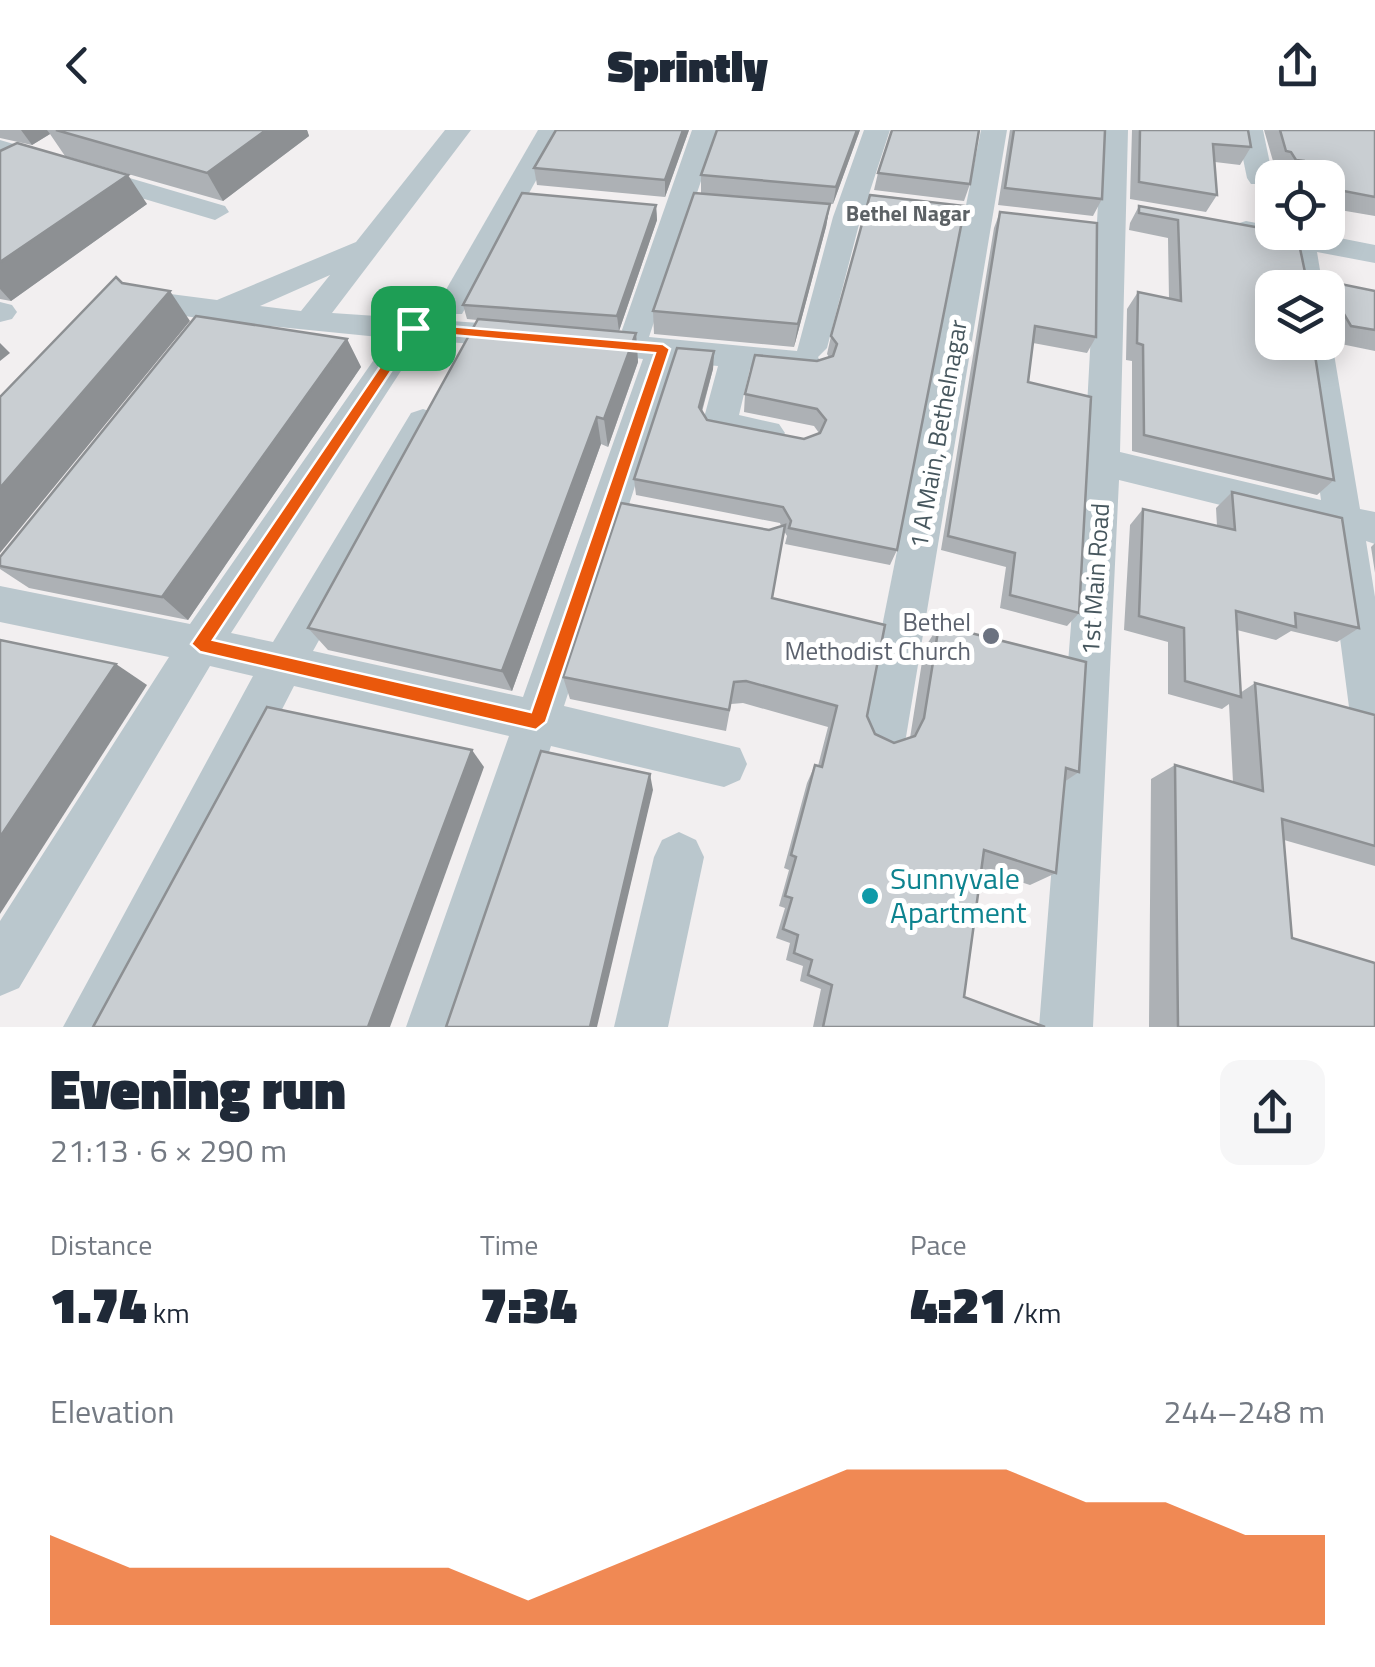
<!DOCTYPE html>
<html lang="en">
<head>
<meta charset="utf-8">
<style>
  body { margin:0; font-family:"Titillium Web",sans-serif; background:#f6f6f7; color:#1f2937; height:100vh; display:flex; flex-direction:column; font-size:38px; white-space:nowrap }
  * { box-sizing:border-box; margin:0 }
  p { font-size:32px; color:#747a83 }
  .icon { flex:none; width:55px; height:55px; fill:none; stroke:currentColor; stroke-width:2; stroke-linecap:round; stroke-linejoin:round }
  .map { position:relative; height:897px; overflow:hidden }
  .side { display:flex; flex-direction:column; background:#fff; flex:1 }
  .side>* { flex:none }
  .tools { position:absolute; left:1255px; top:30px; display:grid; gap:20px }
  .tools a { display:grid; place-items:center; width:90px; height:90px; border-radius:20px; background:#fff; box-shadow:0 5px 25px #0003; font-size:50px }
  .pin { position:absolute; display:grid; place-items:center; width:85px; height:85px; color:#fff; margin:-42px; border-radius:20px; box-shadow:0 5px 15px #0006 }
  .round { display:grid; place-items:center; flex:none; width:105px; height:105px; border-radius:20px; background:#f6f6f7 }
  .head { display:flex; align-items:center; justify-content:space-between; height:170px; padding:0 50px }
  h1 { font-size:55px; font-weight:800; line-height:75px }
  .figures { display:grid; grid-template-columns:repeat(3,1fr); gap:15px; height:170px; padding:10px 50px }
  .figures div { display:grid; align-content:center }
  .figures b { font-size:50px; font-weight:800 }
  .figures small { font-size:28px; font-weight:400 }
  .figures p { font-size:28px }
  .chart { height:280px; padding:20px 50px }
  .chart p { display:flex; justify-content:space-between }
  .chart svg { width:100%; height:180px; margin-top:10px; fill:#ea580c; opacity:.7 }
  header { display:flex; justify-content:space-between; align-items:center; height:130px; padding:0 50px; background:#fff; font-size:45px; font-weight:800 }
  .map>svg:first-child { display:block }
</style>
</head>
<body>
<header><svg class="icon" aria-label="back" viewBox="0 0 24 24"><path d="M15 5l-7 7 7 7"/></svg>Sprintly<svg class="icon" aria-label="share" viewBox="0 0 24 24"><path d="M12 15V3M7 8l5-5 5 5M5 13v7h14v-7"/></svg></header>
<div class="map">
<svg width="1375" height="897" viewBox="0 0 1375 897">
  <rect width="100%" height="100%" fill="#f2eff0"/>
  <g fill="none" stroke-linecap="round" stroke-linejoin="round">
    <!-- minor -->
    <g fill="#bac7cd" fill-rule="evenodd">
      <path d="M445,0H471L332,183L526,196L537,199L542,207L537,215L526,218L421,210L231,503L273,512L411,283L423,279L435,283L440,292L313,521L523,567L643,229L573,220L568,212L573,204L584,201L625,205L622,200L692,0H718L649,207L797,221L833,87L864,0H890L869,64L920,70L934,78L920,86L863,79L827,218L818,227L821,233L817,241L805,244L750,239L739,285L779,294L785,303L779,312L767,316L707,304L702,295L718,236L675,232L564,576L740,618L747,634L740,650L724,657L551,616L460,897H406L509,606L294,556L119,897H63L253,546L210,536L19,858L0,866V791L169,527L0,492V456L190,494L389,208L228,192C213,212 199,245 170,237L166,229L197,188L144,179L140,172L144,165L155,162L217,170L356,112ZM330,145L301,181L260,176Z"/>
      <polygon points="538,0 564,0 462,184 440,184 436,177"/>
      <polygon points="981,0 1007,0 906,607 899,622 883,629 867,622 860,607"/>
      <polygon points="1102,0 1128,0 1120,322 1321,370 1300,212 1328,212 1328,205 1332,212 1360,379 1375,382 1375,414 1366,411 1375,467 1375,622 1359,615 1352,600 1326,401 1119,350 1093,897 1039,897 1084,332"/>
      <polygon points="1237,0 1263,0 1273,48 1269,54 1251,54 1247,48"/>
      <polygon points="0,10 225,76 229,82 215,90 0,26"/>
      <polygon points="1246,91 1272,96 1272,102 1309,102 1375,115 1375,133 1317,122 1323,158 1293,158 1287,116 1236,106 1232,100 1236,94"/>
      <polygon points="0,172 12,175 17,182 12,189 0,192"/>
      <polygon points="679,702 696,710 704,727 668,897 614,897 654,727 662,710"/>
    </g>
  </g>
  <!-- wall -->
  <g fill="#adb1b5">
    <polygon points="0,0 307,0 309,6 223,71 65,26 50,4 32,15 0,8"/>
    <polygon points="689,0 665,67 537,55 534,38"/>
    <polygon points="717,0 860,0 833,74 701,63 701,45"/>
    <polygon points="1010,0 1105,0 1102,69 1093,86 998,75"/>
    <polygon points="1132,0 1248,0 1251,17 1240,35 1215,32 1217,65 1206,82 1130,69"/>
    <polygon points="1264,0 1375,0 1375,86 1328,78 1328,48 1284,47 1280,39 1275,38"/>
    <polygon points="0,21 147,74 11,171 0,169"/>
    <polygon points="878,43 970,54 964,71 874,60"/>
    <polygon points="870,65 897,420 890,435 785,414 787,406 784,401 772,468 867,586 875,604 894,613 910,608 924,519 939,495 1079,642 1064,652 1056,743 1030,755 981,739 964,867 1045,897 813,897 821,859 800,851 803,836 786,830 790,813 776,808 785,778 779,776 789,740 784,738 807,653 815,635 818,636 828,597 743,573 731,574 726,601 570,569 563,547 769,400 781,396 780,393 636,365 634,349 714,221 713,239 702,282 707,290 804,309 819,303 814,296 744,282 745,264 817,231 829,227 827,224 831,206"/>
    <polygon points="830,74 826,97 794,217 654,204 653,181"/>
    <polygon points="656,75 657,90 619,201 547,195 636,203 638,232 608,317 601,314 512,561 328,520 308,498 477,190 467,189 463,175"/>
    <polygon points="1139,76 1272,100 1306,147 1375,161 1375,221 1336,213 1329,202 1328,205 1328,158 1272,158 1334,350 1317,365 1132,321 1132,231 1126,230 1127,179 1138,162 1169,169 1168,108 1129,100 1130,93"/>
    <polygon points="1000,82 1096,207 1087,223 1033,213 1028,252 1079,483 1067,496 1000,478 1006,437 941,420 994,98"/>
    <polygon points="347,209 361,237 188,490 29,458 0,439 0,427"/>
    <polygon points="1232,362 1359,498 1337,512 1291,501 1276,510 1237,500 1240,563 1255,553 1375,585 1375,736 1284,710 1292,808 1375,897 1149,897 1151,649 1175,635 1233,652 1229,574 1222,579 1168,564 1168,512 1124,500 1130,395 1143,379 1217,396 1216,378"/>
    <polygon points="1375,413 1375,443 1371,417"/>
  </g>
  <!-- shaded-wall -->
  <g fill="#8d9093">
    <polygon points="21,0 47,0 50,4 32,15"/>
    <polygon points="266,0 307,0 309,6 223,71 207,43"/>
    <polygon points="683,0 689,0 665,67 665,50"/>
    <polygon points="857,0 860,0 833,74 836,57"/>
    <polygon points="128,45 147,74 11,171 0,159 0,132"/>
    <polygon points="830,74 826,97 794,217 798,194"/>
    <polygon points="656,75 657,90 619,201 617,186"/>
    <polygon points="170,161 190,191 0,423 0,358"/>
    <polygon points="636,203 638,232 608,317 604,289"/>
    <polygon points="347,209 361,237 188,490 162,467"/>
    <polygon points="0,213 10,223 0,231"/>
    <polygon points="714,221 713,239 698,294 699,277"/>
    <polygon points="597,287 601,314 512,561 502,541"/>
    <polygon points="116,534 147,555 0,784 0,707"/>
    <polygon points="472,620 484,637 390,897 368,897"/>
    <polygon points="650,644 653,660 597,897 590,897"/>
  </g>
  <!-- building -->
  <g fill="#c9ced2" stroke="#8d9093" stroke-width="2.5">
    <polygon points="56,0 266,0 207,43"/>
    <polygon points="556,0 683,0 665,50 534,38"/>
    <polygon points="717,0 857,0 836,57 701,45"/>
    <polygon points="892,0 979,0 970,54 878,43"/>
    <polygon points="1014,0 1105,0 1102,69 1005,58"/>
    <polygon points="1140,0 1248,0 1251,17 1213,14 1217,65 1139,52"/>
    <polygon points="1280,0 1375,0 1375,67 1328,58 1328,48 1308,48 1304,31 1296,30 1291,22 1286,21"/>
    <polygon points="17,13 128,45 0,132 0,21"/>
    <polygon points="522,63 656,75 617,186 463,175"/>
    <polygon points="694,63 830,74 798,194 653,181"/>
    <polygon points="870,65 965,76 897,420 789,398 791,391 783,377 634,349 677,218 714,221 699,277 707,290 804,309 820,303 826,290 817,279 745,264 755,225 817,231 833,226 837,214 831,206"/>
    <polygon points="1139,76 1272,100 1272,102 1297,104 1306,147 1375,161 1375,200 1351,196 1344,184 1339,191 1328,190 1328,158 1272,158 1272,212 1313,212 1334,350 1144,305 1143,215 1137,213 1138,162 1181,171 1178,90 1139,83"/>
    <polygon points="1000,82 1097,93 1096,207 1035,196 1028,252 1091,267 1079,483 1010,465 1015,423 948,406"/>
    <polygon points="116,147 122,153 170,161 0,358 0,267"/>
    <polygon points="196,186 347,209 162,467 0,436 0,427"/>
    <polygon points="478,189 636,203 604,289 597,287 502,541 308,498"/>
    <polygon points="1232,362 1342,388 1359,498 1295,483 1296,497 1236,481 1241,567 1185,551 1184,498 1139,486 1143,379 1235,400"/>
    <polygon points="621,373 769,400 785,395 772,468 885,495 867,586 875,604 894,613 915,606 924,588 939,495 1086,532 1079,642 1066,638 1056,743 984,720 964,867 1045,897 823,897 832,855 808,845 812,830 794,823 798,805 783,799 792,768 785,766 796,727 791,725 815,635 822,637 837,576 746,551 734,552 729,580 563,547"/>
    <polygon points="0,510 116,534 0,707"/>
    <polygon points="1255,553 1375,585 1375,716 1282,689 1292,808 1375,833 1375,897 1178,897 1175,635 1263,661"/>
    <polygon points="267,577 472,620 368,897 93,897"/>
    <polygon points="541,621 650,644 590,897 446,897"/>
  </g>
  <!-- route -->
  <path fill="#ea580c" stroke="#fff" stroke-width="2.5" fill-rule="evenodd" d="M413,193L663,214L670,219L546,592L536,600L200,522L191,514L409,194ZM417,202L655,223L531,582L213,510Z"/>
  <!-- markers -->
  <circle fill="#6b7280" stroke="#fff" stroke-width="4" cx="991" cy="506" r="10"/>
  <circle fill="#0f9aa8" stroke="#fff" stroke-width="4" cx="870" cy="766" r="10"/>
  <g text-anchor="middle" stroke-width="10" stroke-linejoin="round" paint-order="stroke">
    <!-- far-neighbourhood labels -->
    <g font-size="22" font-weight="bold" fill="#5c6165" stroke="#fff">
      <text x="908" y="91">Bethel Nagar</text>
    </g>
    <!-- street labels -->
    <g font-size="25" fill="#47575e" stroke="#fff">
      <text transform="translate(938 304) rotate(-80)" y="9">1 A Main, Bethelnagar</text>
      <text transform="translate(1095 449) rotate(-86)" y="9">1st Main Road</text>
    </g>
    <!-- worship labels -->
    <g font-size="25" fill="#5b616d" stroke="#fff" text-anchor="end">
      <text x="971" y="501">Bethel<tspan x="971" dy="29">Methodist Church</tspan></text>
    </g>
    <!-- near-culture labels -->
    <g font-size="30" fill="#0d838f" stroke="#fff" text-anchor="start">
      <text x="890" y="759">Sunnyvale<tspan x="890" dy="34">Apartment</tspan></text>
    </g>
  </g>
</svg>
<div class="tools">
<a><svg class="icon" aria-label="locate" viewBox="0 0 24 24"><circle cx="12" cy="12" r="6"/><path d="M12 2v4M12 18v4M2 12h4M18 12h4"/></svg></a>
<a><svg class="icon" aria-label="layers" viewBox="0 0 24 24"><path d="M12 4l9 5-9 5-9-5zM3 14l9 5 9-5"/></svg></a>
</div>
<div class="pin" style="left:413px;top:198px;background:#1e9e55"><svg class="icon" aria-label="arrive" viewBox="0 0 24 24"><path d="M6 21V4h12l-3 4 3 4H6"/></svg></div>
</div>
<section class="side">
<div class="head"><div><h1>Evening run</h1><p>21:13 · 6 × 290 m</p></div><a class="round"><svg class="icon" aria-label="share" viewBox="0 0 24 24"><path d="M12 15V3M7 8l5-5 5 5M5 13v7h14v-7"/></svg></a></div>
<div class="figures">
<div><p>Distance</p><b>1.74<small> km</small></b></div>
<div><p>Time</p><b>7:34</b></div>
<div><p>Pace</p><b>4:21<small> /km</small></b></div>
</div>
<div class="chart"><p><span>Elevation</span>244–248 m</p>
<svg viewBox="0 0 160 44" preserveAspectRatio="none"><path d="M0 44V22L10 30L20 30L30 30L40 30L50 30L60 38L70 30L80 22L90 14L100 6L110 6L120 6L130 14L140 14L150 22L160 22V44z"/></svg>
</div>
</section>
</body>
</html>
